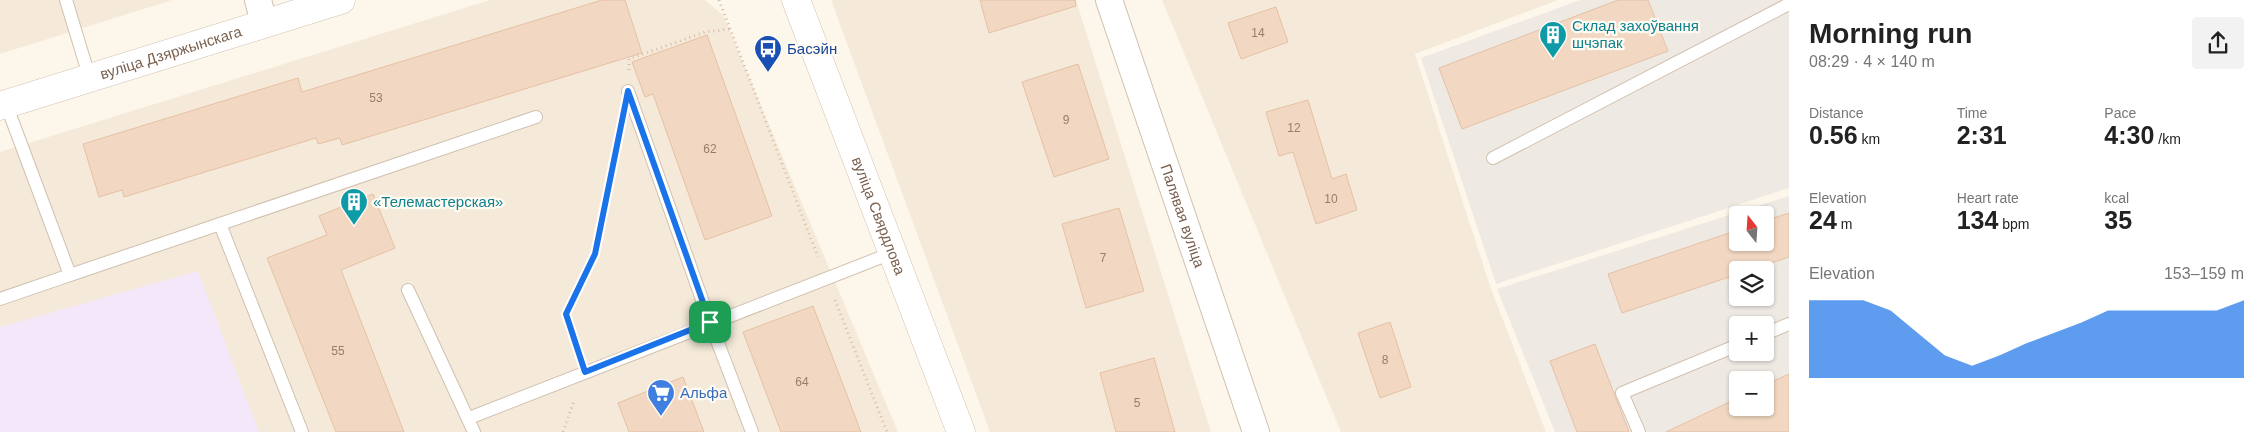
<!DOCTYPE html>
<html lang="en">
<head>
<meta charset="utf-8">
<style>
  body { margin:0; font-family:Helvetica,sans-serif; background:#f2f2f2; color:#222; height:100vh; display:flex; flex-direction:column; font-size:19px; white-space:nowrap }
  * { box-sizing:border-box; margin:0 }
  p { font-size:16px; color:#767676 }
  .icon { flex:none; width:28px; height:28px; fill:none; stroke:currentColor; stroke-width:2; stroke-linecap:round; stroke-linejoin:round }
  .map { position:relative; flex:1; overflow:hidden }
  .panel { display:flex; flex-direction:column; background:#fff; width:475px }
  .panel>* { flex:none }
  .needle { width:32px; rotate:343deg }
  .controls { position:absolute; left:1729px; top:206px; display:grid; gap:10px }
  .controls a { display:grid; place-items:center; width:45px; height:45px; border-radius:5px; background:#fff; box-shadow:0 1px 4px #0004; font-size:25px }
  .pin { position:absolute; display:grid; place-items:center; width:42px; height:42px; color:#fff; margin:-21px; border-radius:10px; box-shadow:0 2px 8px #0006 }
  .round { display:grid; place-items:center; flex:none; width:52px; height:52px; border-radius:5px; background:#f2f2f2 }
  .head { display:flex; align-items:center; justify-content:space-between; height:85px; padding:0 20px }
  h1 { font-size:28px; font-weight:700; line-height:38px }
  .figures { display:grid; grid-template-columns:repeat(3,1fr); gap:8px; height:85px; padding:5px 20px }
  .figures div { display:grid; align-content:center }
  .figures b { font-size:25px; font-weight:700 }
  .figures small { font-size:14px; font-weight:400 }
  .figures p { font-size:14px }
  .chart { height:140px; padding:10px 20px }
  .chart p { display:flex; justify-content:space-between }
  .chart svg { width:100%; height:90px; margin-top:5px; fill:#1a73e8; opacity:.7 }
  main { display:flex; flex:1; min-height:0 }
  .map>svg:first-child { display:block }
</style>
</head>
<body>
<main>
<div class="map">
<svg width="1789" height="432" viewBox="0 0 1789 432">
  <rect width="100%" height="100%" fill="#fdf7eb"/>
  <!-- residential -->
  <g fill="#f5ead9">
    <polygon points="0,0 172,0 0,54"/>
    <polygon points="490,0 705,0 723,15 898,432 0,432 0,152"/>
    <polygon points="831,0 1076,0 1211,432 990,432"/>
    <polygon points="1162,0 1558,0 1415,54 1490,286 1546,432 1341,432"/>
  </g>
  <!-- industrial -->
  <g fill="#efe9e3" fill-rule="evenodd">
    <polygon points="1580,0 1789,0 1789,188 1496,284 1421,58"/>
    <path d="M1789,196V432H1555L1497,289ZM1738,215H1765V242H1738ZM1738,270H1765V298H1738ZM1738,325H1765V352H1738ZM1738,380H1765V408H1738Z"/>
  </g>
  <!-- education -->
  <polygon fill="#f4e7fa" points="198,271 259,432 0,432 0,327"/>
  <!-- building -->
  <g fill="#f2d8c3" stroke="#e5c0a3">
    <polygon points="602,0 625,0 642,53 342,145 340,138 318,144 316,138 124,197 122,190 99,197 83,144 298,78 302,92"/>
    <polygon points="980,0 1075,0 1076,6 989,33"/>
    <polygon points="1618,0 1648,0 1668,51 1462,129 1439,68"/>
    <polygon points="1276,7 1288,42 1241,59 1228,23"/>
    <polygon points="707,35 772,216 705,240 653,94 645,97 632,62"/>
    <polygon points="1078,64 1109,159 1054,177 1022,82"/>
    <polygon points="1308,100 1332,179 1346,174 1357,210 1316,224 1293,152 1279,156 1266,112"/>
    <polygon points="373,194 395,248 341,270 404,432 336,432 267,258 327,235 319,216"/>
    <polygon points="1119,208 1144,291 1086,308 1062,224"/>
    <polygon points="1789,213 1789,257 1750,270 1738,270 1738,274 1622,313 1608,274 1738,230 1738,242 1765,242 1765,221"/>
    <polygon points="813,306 861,432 781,432 743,332"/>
    <polygon points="1390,322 1411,387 1380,398 1358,333"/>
    <polygon points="1595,344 1615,396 1629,432 1577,432 1550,361"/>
    <polygon points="1154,358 1175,432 1116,432 1100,373"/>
    <polygon points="1789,374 1789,432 1666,432 1738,398 1738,408 1765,408 1765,385"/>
    <polygon points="683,377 704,432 629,432 618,403"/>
  </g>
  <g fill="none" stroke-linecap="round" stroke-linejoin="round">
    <defs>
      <g id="service">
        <polyline points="66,0 90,79"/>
        <polyline points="628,91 710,322 752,432"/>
        <polyline points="1493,158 1789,4"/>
        <polyline points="220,224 536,117"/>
        <polyline points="70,275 220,224 302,432"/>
        <polyline points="408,290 474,432"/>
        <polyline points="0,299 70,275 6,104"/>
        <polyline points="1765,334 1789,324"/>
        <polyline points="469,418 892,253"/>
        <polyline points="1639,432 1622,393 1738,345"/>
      </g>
      <g id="minor">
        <polyline points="258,0 264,23"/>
        <path id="s1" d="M1109,0L1256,432"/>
      </g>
      <g id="tertiary">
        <path id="s2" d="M0,106L341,0"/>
      </g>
      <g id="secondary">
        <path id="s3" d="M796,0L961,432"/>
      </g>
    </defs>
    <!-- service casing -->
    <use href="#service" stroke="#d0c0af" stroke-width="14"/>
    <!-- minor casing -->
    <use href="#minor" stroke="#d0c0af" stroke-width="28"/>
    <!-- tertiary casing -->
    <use href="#tertiary" stroke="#d0c0af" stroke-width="29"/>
    <!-- secondary casing -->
    <use href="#secondary" stroke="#d5c2b0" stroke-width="29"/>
    <!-- path -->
    <g stroke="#d8bca5" stroke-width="3" stroke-dasharray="1 4" stroke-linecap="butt">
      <polyline points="719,0 818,257"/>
      <polyline points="629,70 629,59 705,32 730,29"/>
      <polyline points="835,300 887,432"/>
      <polyline points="578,351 566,314 576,296 595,254 619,135"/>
      <polyline points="563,432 574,401"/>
    </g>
    <!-- service -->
    <use href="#service" stroke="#fff" stroke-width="12"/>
    <!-- minor -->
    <use href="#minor" stroke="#fff" stroke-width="26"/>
    <!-- tertiary -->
    <use href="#tertiary" stroke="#fff" stroke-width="28"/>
    <!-- secondary -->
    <use href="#secondary" stroke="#fff" stroke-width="28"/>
  </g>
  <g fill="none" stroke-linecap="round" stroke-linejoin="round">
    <defs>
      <polygon id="route" points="628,91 710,322 585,372 566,314 595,254"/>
    </defs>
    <!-- route casing -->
    <use href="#route" stroke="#fff" stroke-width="10"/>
    <!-- route -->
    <use href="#route" stroke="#1a73e8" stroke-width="6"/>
  </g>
  <!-- icons -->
  <defs>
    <symbol id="building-pin" viewBox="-11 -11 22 30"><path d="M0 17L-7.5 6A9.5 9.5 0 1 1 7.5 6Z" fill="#0f9aa8" stroke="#fffbf2"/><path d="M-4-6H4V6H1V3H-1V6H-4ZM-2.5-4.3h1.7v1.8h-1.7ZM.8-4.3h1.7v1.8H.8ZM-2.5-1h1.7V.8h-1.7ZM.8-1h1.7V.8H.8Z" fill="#fff"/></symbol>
    <symbol id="bus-pin" viewBox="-11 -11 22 30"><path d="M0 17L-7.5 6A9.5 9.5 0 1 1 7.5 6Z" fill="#1a4fb4" stroke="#fffbf2"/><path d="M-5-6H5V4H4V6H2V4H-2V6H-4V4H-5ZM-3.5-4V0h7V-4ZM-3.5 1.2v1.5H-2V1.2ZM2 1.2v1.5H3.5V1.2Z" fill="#fff"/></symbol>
    <symbol id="supermarket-pin" viewBox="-11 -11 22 30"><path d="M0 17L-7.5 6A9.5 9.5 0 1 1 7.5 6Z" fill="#3f7fe0" stroke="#fffbf2"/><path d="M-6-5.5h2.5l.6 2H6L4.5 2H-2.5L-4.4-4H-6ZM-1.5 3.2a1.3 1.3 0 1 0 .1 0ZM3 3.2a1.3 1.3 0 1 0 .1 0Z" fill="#fff"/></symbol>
  </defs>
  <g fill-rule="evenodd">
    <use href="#building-pin" x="1537" y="19" width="32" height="43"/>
    <use href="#bus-pin" x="752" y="33" width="32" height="43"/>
    <use href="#building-pin" x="338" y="186" width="32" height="43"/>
    <use href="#supermarket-pin" x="645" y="377" width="32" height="43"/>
  </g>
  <g text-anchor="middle" stroke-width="4.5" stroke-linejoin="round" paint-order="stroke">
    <!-- number labels -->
    <g font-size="12" fill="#977d6a">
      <text x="1258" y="37">14</text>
      <text x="376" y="102">53</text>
      <text x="1066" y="124">9</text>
      <text x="1294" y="132">12</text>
      <text x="710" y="153">62</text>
      <text x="1331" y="203">10</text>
      <text x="1103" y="262">7</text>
      <text x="338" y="355">55</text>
      <text x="1385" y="364">8</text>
      <text x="802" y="386">64</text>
      <text x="1137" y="407">5</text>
    </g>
    <!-- culture labels -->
    <g font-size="15" fill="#0d838f" stroke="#fffbf2" text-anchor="start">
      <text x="1572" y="31">Склад захоўвання<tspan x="1572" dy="17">шчэпак</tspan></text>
      <text x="373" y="207">«Телемастерская»</text>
    </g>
    <!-- transit labels -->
    <g font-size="15" fill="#164399" stroke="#fffbf2" text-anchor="start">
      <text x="787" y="54">Басэйн</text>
    </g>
    <!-- street labels -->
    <g font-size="15" fill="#795f4d" stroke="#fffbf2">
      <text dy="5" stroke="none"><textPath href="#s2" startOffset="179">вуліца Дзяржынскага</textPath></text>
      <text dy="5" stroke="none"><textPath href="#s3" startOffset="231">вуліца Свярдлова</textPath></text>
      <text dy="5" stroke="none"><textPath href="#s1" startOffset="228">Палявая вуліца</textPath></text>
    </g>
    <!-- shop labels -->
    <g font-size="15" fill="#366cbe" stroke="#fffbf2" text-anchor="start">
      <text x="680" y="398">Альфа</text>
    </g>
  </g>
</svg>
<div class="controls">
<a><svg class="needle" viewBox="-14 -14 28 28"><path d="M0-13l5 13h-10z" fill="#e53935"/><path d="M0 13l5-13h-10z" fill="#767676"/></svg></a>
<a><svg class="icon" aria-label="layers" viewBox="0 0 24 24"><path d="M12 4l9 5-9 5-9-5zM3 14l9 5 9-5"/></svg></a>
<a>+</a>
<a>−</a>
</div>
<div class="pin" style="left:710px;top:322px;background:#1e9e55"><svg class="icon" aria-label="arrive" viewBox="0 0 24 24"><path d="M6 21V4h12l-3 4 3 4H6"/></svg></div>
</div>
<section class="panel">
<div class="head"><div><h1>Morning run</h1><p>08:29 · 4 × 140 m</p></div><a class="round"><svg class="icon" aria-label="share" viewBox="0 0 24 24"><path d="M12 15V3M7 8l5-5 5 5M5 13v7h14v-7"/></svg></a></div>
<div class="figures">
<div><p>Distance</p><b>0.56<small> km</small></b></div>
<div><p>Time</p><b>2:31</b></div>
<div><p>Pace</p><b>4:30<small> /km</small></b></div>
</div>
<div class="figures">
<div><p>Elevation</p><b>24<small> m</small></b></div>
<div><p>Heart rate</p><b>134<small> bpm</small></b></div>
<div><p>kcal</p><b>35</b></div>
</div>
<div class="chart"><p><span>Elevation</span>153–159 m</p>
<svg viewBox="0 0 160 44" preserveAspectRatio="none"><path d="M0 44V6L10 6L20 6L30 11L40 22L50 33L60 38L70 33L80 27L90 22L100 17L110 11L120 11L130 11L140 11L150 11L160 6V44z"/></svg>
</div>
</section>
</main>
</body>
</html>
